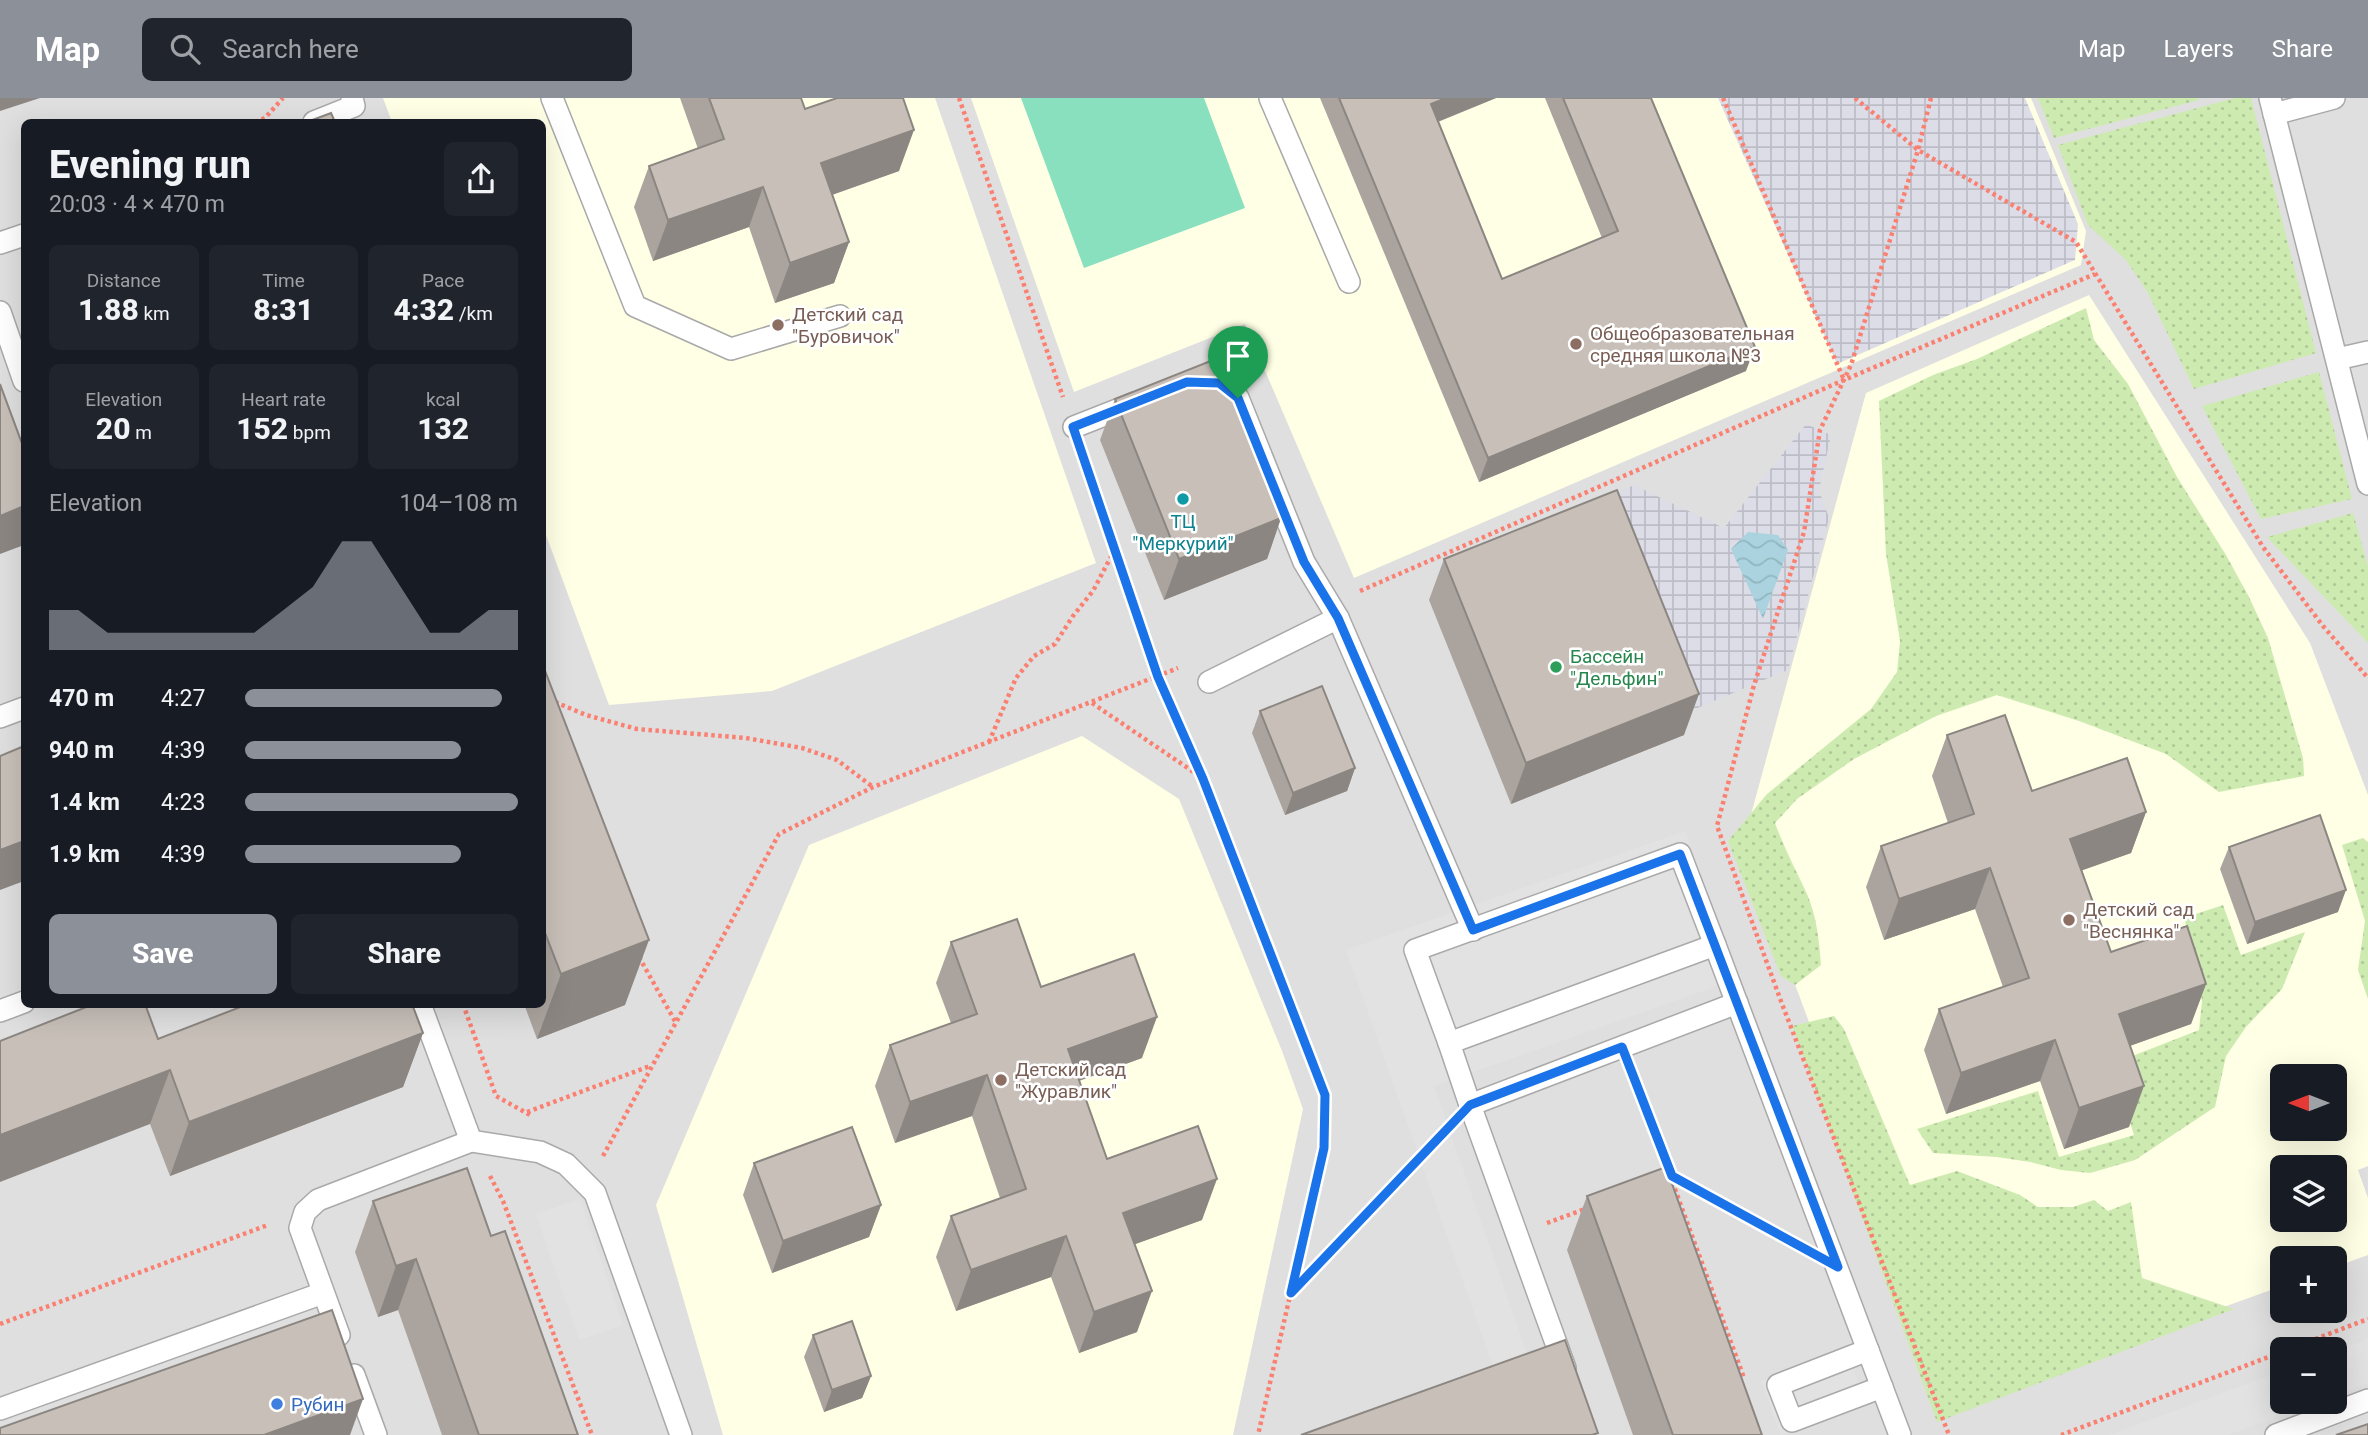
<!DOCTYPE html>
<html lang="en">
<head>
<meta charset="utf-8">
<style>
  body { margin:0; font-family:Roboto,sans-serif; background:#20242c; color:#f1f3f6; height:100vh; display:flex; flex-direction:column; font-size:26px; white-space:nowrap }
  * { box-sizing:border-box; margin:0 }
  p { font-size:23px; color:#9ea1a6 }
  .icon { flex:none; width:38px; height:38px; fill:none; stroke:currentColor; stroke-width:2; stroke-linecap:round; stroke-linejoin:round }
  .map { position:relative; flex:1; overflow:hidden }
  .panel { position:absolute; left:21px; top:21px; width:525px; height:889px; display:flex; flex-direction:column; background:#171b24; border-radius:10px; box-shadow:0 7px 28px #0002 }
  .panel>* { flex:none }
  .needle { width:46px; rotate:270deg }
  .buttons { position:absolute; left:2270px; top:966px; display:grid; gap:14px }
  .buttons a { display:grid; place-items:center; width:77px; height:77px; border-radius:10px; background:#171b24; box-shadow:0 7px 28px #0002; font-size:35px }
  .pin { position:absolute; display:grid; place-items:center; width:60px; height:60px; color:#fff; margin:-72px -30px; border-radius:50% 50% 50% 0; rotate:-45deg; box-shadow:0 0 7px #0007 }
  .pin .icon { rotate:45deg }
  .round { display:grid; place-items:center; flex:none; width:74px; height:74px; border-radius:10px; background:#20242c }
  .overview { display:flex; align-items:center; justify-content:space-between; height:119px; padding:0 28px }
  h1 { font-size:38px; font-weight:800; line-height:52px }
  .stats { display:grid; grid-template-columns:repeat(3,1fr); gap:10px; height:119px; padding:7px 28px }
  .stats div { display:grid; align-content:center; border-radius:10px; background:#20242c; text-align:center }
  .stats b { font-size:30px; font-weight:800 }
  .stats small { font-size:19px; font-weight:400 }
  .stats p { font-size:19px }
  .chart { height:196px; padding:14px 28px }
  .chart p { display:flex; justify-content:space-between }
  .chart svg { width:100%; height:126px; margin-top:7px; fill:#8c9099; opacity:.7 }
  .button { display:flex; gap:14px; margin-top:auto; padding:14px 28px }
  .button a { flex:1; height:80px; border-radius:10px; background:#8c9099; color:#fff; font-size:28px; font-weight:800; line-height:80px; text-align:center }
  .button a+a { background:#20242c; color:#f1f3f6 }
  ul { padding:0 28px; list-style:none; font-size:23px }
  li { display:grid; grid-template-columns:112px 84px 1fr; align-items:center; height:52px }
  li i { height:18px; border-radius:9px; background:#8c9099 }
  header { display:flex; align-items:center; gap:42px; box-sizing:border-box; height:98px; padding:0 35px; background:#8c9099; color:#fff }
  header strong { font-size:33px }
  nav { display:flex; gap:38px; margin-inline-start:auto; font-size:24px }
  .search { width:490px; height:63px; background:#20242c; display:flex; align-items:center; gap:18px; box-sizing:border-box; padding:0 24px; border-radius:10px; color:#9ea1a6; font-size:26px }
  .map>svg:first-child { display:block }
</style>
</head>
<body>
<header>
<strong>Map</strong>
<div class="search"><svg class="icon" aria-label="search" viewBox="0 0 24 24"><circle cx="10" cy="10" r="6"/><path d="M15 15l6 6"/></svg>Search here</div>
<nav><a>Map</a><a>Layers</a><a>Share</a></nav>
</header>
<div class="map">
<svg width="2368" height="1337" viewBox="0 0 2368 1337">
  <defs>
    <pattern id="grass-dots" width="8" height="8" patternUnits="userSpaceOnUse" patternTransform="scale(1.75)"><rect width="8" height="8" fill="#cdebb0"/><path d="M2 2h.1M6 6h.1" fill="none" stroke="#b0c997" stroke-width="1.8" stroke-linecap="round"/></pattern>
    <pattern id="plaza-grid" width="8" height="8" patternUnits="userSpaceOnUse" patternTransform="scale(1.75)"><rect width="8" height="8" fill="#dddde8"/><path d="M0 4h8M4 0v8" fill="none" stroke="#bdbdc7"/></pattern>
    <pattern id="water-waves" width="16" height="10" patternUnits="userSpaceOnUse" patternTransform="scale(1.75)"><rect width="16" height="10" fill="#aad3df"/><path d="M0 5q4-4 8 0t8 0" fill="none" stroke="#92b5bf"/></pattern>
  </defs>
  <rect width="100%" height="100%" fill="#f2efe9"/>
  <!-- residential -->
  <path fill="#e0dfdf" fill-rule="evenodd" d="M0,0H2368V1337H0ZM24,24H542V906H24ZM2282,978H2334V1031H2282ZM2282,1069H2334V1122H2282ZM2282,1160H2334V1213H2282ZM2282,1251H2334V1304H2282Z"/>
  <!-- education -->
  <g fill="#ffffe5" fill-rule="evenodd">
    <polygon points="383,0 935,0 1096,465 772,593 609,607 543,429 542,24 392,24"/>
    <polygon points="971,0 2031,0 2086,133 2081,167 1354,480 1245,226 1074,294"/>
    <path d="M2089,197L2310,545L2368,697V1068L2358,1072L2368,1100V1157L2335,1169L2334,1160H2282V1188L1951,1307L1743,746L1866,295ZM2282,978H2334V1031H2282ZM2282,1069H2334V1122H2282Z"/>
    <polygon points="1082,638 1179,701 1282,953 1303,1011 1233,1337 723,1337 656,1107 809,747"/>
  </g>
  <!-- grass -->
  <g fill="url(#grass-dots)">
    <polygon points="2038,0 2198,0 2199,2 2054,40"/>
    <polygon points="2235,0 2251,0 2316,255 2194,291 2148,195 2126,162 2088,127 2058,47"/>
    <path d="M2086,210L2094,242L2128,286L2177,379L2226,457L2249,499L2268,540L2303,660L2304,678L2219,694L2166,656L2079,623L1997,597L1936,618L1854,661L1797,701L1775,725C1784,750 1796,772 1807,796C1817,819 1819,843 1821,867L1795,887L1781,878L1728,743L1767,696L1871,611L1897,574L1900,543L1886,456L1879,303L1933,277L1977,261Z"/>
    <polygon points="2319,274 2352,401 2261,421 2202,308"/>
    <polygon points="2353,415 2368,468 2368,545 2267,439"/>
    <polygon points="2363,740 2368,744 2368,901 2358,872 2365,823 2342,747"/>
    <polygon points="2223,807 2241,857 2305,834 2282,891 2246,929 2226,958 2215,1009 2135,1062 2090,1075 2061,1072 2030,1064 1997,1059 1933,1055 1917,1031 2038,993 2059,1059 2134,1037 2112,966 2199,932 2202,903 2195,860 2184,820"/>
    <polygon points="1834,918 1844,931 1910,1087 1957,1073 2020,1097 2038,1109 2073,1109 2094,1102 2108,1113 2131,1104 2142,1180 2234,1211 1937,1324 1792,928"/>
  </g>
  <!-- pitch -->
  <polygon fill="#88e0be" points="1021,0 1204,0 1245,110 1084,170"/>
  <!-- parking -->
  <g fill="#e2e2e2">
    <polygon points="1685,733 1737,881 1434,988 1527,1256 1493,1268 1346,852"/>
    <polygon points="580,1101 623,1227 579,1242 536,1116"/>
    <polygon points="2368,1241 2368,1285 2335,1298 2335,1253"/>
    <polygon points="1846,1251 1866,1305 1781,1337 1761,1283"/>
    <polygon points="2282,1273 2282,1304 2318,1304 2228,1337 2109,1337"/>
  </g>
  <!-- plaza -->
  <g fill="url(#plaza-grid)">
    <polygon points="1718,0 2025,0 2078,126 2075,162 1837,266"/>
    <polygon points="1806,326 1831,337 1819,392 1829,420 1788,572 1688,614 1602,402 1634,387 1724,430"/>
  </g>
  <!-- water -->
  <polygon fill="url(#water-waves)" points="1748,434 1778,437 1788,452 1763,521 1731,451"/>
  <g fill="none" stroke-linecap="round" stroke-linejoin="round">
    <defs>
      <g id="service">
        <polyline points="552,0 635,208 731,251 840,218"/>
        <polyline points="1270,0 1349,184"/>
        <polyline points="2270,0 2368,386"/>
        <polyline points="2274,16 2334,0"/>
        <polyline points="314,24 354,8 352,0"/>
        <polyline points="0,145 24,137"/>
        <polyline points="0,214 24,283"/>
        <polyline points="2337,261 2368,254"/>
        <polyline points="1209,285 1219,285 1238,300 1304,464 1338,520"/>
        <polyline points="1074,329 1135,305"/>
        <polyline points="1209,584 1338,520 1473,832"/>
        <polyline points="0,619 24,610"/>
        <polyline points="420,906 471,1043"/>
        <polyline points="0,913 24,904"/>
        <polyline points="1449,945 1415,852 1680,756 1715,847"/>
        <polyline points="1470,1007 1449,945 1715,847 1900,1337"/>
        <polyline points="339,1237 300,1130 305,1114 318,1102 471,1043 540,1054 566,1066 595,1095 681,1337"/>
        <polyline points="1868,1252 1778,1287 1792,1323 1882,1289"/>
        <polyline points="1565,1270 1470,1007 1737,905"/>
        <polyline points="354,1277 376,1337"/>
        <polyline points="0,1311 323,1195"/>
        <polyline points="2276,1337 2368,1302"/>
      </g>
    </defs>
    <!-- service casing -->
    <use href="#service" stroke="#a9a9a9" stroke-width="24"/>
    <!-- path -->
    <g stroke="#fa8072" stroke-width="4.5" stroke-dasharray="3.5 3.5" stroke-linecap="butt">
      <polyline points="959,0 1063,299"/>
      <polyline points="1723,0 1844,282"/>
      <polyline points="1855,0 1918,52 2076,144 2263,449 2323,528 2368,580"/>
      <polyline points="1931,0 1918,52 1851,267 1820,332 1804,434 1754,587 1717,728 1782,906 1949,1337"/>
      <polyline points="255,24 265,20 283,0"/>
      <polyline points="1084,360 1158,579 1203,681 1325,997 1324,1050 1258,1337"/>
      <polyline points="1360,493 1844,282 2095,176"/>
      <polyline points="555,604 586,617 637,631 746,640 802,650 837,662 873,689"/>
      <polyline points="1092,605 1201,679"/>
      <polyline points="989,644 1016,580 1034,558 1055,546 1073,518 1093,493 1115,451"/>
      <polyline points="639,859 676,925"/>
      <polyline points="463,906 496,998 530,1017"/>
      <polyline points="1634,979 1744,1280"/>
      <polyline points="527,1014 650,968"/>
      <polyline points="603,1058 779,736 873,689 1178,570"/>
      <polyline points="490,1078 503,1103 592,1337"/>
      <polyline points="1672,1078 1790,1143"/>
      <polyline points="1547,1125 1585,1111"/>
      <polyline points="1292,1194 1445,1033"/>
      <polyline points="0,1226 268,1127"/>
      <polyline points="2289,1251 2368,1221"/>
      <polyline points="2061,1337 2282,1254"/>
    </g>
    <!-- service -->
    <use href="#service" stroke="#fff" stroke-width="21"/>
  </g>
  <!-- wall -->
  <g fill="#aba49e">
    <polygon points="680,0 801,0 805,11 899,73 832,97 849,144 834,185 775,205 749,129 653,163 634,109 649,68 698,51"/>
    <polygon points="1320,0 1496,0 1438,24 1502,181 1602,140 1545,0 1651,0 1746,273 1479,384"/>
    <polygon points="1115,301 1281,420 1267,461 1164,502 1100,342"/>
    <polygon points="1444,461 1684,637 1511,706 1429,502"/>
    <polygon points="542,565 625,907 537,941 524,906 542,906"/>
    <polygon points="1260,613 1355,670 1347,693 1285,717 1252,635"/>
    <polygon points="1947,637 2032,693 2146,714 2131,755 2082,772 2111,854 2206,886 2191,926 2130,948 2129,1029 2064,1051 2040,983 1946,1016 1924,952 1939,911 2003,889 1975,811 1884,842 1866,789 1881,748 1948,725 1932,678"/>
    <polygon points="2229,749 2338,814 2247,846 2220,771"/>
    <polygon points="951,844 1041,889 1142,960 1079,983 1107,1061 1202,1122 1135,1146 1137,1234 1079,1255 1051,1179 956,1213 936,1159 951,1118 1000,1100 972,1018 895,1045 875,988 890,947 951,925 936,885"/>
    <polygon points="423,935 403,989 170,1078 150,1026 158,941"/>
    <polygon points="754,1065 881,1107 869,1139 772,1175 743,1097"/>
    <polygon points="1587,1098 1762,1337 1633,1337 1567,1152"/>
    <polygon points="373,1103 491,1138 578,1337 442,1337 398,1212 378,1219 355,1154"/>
    <polygon points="813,1237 871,1278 862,1300 824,1314 804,1259"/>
  </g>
  <!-- shaded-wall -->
  <g fill="#8b8681">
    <polygon points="0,0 40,0 0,13"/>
    <polygon points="1446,0 1496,0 1422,30 1431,6"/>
    <polygon points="914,32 899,73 806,106 821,65"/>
    <polygon points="763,89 749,129 653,163 668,122"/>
    <polygon points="849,144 834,185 775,205 790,165"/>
    <polygon points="1755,249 1746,273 1479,384 1488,360"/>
    <polygon points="24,408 24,447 0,456 0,418"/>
    <polygon points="1281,420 1267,461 1164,502 1179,461"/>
    <polygon points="1699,596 1684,637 1511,706 1526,665"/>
    <polygon points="1355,670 1347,693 1285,717 1293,695"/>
    <polygon points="2146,714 2131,755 2055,782 2070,741"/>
    <polygon points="24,743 24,783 0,792 0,752"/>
    <polygon points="1990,770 1975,811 1884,842 1899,801"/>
    <polygon points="2346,792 2338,814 2247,846 2255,824"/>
    <polygon points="649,842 625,907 537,941 561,876"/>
    <polygon points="2206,886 2191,926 2104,957 2119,916"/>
    <polygon points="1157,919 1142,960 1053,992 1068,951"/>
    <polygon points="423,935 403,989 170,1078 189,1024"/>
    <polygon points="2055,942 2040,983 1946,1016 1961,975"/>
    <polygon points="170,972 150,1026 0,1084 0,1037"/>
    <polygon points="987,977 972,1018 895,1045 910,1004"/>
    <polygon points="2144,988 2129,1029 2064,1051 2079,1010"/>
    <polygon points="1217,1081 1202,1122 1108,1156 1123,1115"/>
    <polygon points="881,1107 869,1139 772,1175 783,1143"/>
    <polygon points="1066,1138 1051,1179 956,1213 971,1172"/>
    <polygon points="416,1161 398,1212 378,1219 396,1168"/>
    <polygon points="1152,1193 1137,1234 1079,1255 1094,1214"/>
    <polygon points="871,1278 862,1300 824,1314 832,1292"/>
    <polygon points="363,1301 350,1337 264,1337"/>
  </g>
  <!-- building -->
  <g fill="#c7bfb8" stroke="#8b8681" stroke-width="2">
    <polygon points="709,0 801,0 805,11 837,0 903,0 914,32 821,65 849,144 790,165 763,89 668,122 649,68 724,41"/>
    <polygon points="1339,0 1446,0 1431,6 1502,181 1618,133 1563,0 1651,0 1755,249 1488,360"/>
    <polygon points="331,15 335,24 307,24"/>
    <polygon points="1218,260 1281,420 1179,461 1115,301"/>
    <polygon points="0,286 24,351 24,408 0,418"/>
    <polygon points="1617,392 1699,596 1526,665 1444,461"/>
    <polygon points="542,565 649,842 561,876 542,827"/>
    <polygon points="1322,588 1355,670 1293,695 1260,613"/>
    <polygon points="2005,617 2032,693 2127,660 2146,714 2070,741 2111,854 2187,828 2206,886 2119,916 2144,988 2079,1010 2055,942 1961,975 1939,911 2029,880 1990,770 1899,801 1881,748 1974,716 1947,637"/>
    <polygon points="24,648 24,743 0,752 0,658"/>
    <polygon points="2320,717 2346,792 2255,824 2229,749"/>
    <polygon points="1017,821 1041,889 1134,856 1157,919 1068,951 1107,1061 1198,1028 1217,1081 1123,1115 1152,1193 1094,1214 1066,1138 971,1172 951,1118 1026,1091 987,977 910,1004 890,947 977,916 951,844"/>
    <polygon points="94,906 145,906 158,941 248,906 412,906 423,935 189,1024 170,972 0,1037 0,943"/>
    <polygon points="852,1029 881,1107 783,1143 754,1065"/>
    <polygon points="1666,1069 1762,1337 1673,1337 1587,1098"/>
    <polygon points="467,1070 491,1138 505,1133 578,1337 479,1337 416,1161 396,1168 373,1103"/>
    <polygon points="332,1212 363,1301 264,1337 0,1337 0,1330"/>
    <polygon points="852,1223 871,1278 832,1292 813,1237"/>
    <polygon points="1565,1242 1598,1335 1592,1337 1301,1337"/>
    <polygon points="2368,1326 2368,1337 2336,1337"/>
  </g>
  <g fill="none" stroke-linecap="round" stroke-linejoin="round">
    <defs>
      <polygon id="route" points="1187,284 1219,285 1238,300 1304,464 1338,520 1473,832 1680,756 1838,1169 1672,1078 1622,949 1470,1007 1291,1195 1324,1050 1325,997 1203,681 1158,579 1073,329"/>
    </defs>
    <!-- route casing -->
    <use href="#route" stroke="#fff" stroke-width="14"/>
    <!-- route -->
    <use href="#route" stroke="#1a73e8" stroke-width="9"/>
  </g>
  <!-- markers -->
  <g fill="#8d6e63" stroke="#fff" stroke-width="2.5">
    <circle cx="778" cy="227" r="7"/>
    <circle cx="1576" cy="246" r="7"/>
    <circle cx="2069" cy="822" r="7"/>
    <circle cx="1001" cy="982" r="7"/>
  </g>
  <circle fill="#0f9aa8" stroke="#fff" stroke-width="2.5" cx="1183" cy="401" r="7"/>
  <circle fill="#2e9e5b" stroke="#fff" stroke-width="2.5" cx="1556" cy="569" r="7"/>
  <circle fill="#3f7fe0" stroke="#fff" stroke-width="2.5" cx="277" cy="1306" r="7"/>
  <g text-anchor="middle" stroke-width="5" stroke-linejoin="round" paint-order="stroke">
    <!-- education labels -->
    <g font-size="19" fill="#785e54" stroke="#fff" text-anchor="start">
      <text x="792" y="223">Детский сад<tspan x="792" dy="22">"Буровичок"</tspan></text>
      <text x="1590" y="242">Общеобразовательная<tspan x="1590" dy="22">средняя школа №3</tspan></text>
      <text x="2083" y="818">Детский сад<tspan x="2083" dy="22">"Веснянка"</tspan></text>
      <text x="1015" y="978">Детский сад<tspan x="1015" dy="22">"Журавлик"</tspan></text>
    </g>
    <!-- culture labels -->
    <g font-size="19" fill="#0d838f" stroke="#fff">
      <text x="1183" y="430">ТЦ<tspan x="1183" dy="22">"Меркурий"</tspan></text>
    </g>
    <!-- leisure labels -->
    <g font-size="19" fill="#27864d" stroke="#fff" text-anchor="start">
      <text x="1570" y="565">Бассейн<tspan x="1570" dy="22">"Дельфин"</tspan></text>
    </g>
    <!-- shop labels -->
    <g font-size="19" fill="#366cbe" stroke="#fff" text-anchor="start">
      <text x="291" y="1313">Рубин</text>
    </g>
  </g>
</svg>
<div class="buttons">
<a><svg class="needle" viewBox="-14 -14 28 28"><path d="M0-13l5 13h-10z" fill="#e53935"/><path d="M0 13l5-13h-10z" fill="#9ea1a6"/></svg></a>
<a><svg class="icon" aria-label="layers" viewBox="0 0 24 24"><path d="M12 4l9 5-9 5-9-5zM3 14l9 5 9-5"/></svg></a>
<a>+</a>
<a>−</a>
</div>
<div class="pin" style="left:1238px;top:300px;background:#1e9e55"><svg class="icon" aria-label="arrive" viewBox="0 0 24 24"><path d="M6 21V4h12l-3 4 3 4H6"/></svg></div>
<section class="panel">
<div class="overview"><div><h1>Evening run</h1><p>20:03 · 4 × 470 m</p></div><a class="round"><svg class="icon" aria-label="share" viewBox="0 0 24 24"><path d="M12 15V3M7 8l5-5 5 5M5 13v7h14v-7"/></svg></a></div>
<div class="stats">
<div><p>Distance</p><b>1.88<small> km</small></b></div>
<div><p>Time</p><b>8:31</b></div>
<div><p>Pace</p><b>4:32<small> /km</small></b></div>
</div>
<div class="stats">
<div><p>Elevation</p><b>20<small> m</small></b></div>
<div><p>Heart rate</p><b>152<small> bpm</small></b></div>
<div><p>kcal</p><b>132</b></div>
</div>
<div class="chart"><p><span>Elevation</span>104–108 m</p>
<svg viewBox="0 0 160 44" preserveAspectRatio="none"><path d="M0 44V30L10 30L20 38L30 38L40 38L50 38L60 38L70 38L80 30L90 22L100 6L110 6L120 22L130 38L140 38L150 30L160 30V44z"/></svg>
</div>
<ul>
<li><b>470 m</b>4:27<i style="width:94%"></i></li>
<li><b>940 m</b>4:39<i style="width:79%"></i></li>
<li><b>1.4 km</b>4:23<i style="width:100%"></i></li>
<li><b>1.9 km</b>4:39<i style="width:79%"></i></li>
</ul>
<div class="button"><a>Save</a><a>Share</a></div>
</section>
</div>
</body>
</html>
